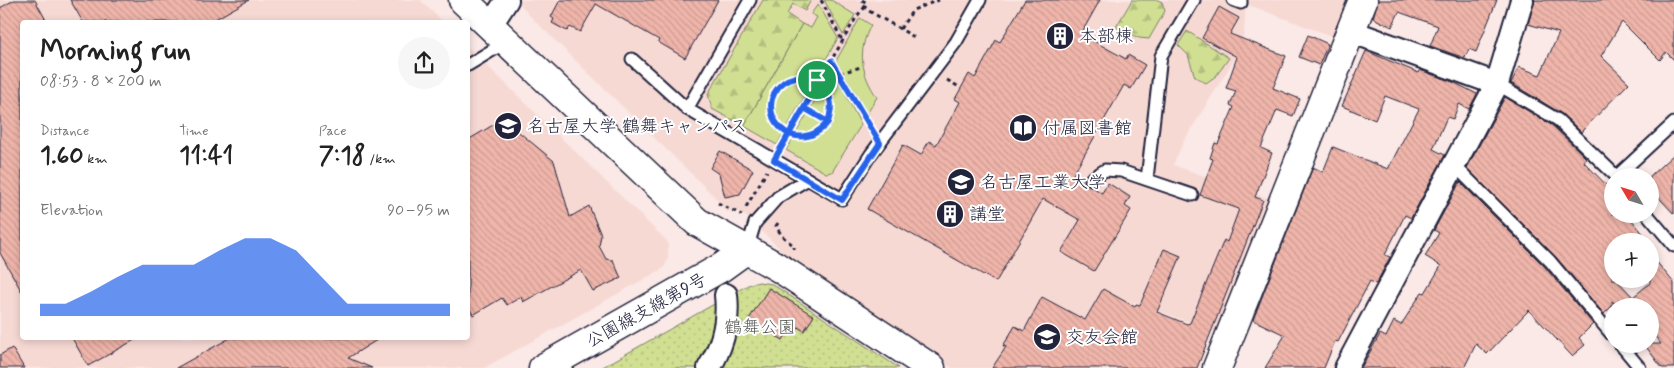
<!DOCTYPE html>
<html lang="en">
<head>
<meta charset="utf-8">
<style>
  body { margin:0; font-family:Mynerve,"Klee One",sans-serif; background:#f6f6f6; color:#222; height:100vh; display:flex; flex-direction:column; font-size:19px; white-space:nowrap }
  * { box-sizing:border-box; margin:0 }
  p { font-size:16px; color:#767676 }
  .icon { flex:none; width:28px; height:28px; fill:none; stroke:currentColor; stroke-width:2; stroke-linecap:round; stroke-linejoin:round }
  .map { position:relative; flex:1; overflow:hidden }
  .panel { position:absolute; left:20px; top:20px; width:450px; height:320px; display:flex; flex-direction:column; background:#fff; border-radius:5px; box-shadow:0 2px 8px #0003 }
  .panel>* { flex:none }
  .needle { width:32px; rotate:308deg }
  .controls { position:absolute; left:1604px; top:168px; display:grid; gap:10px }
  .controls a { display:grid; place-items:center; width:55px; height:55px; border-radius:50%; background:#fff; box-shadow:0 2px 8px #0003; font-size:25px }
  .pin { position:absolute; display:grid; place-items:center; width:42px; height:42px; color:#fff; margin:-21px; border:2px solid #fff; border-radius:50%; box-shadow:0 1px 5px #0007 }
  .round { display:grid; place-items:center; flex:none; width:52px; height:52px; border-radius:26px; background:#f6f6f6 }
  .overview { display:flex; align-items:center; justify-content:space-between; height:85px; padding:0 20px }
  h1 { font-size:28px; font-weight:700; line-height:38px }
  .metrics { display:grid; grid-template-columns:repeat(3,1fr); gap:8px; height:85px; padding:5px 20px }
  .metrics div { display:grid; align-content:center }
  .metrics b { font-size:25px; font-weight:700 }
  .metrics small { font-size:14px; font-weight:400 }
  .metrics p { font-size:14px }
  .chart { height:140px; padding:10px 20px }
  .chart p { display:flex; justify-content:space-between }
  .chart svg { width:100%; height:90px; margin-top:5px; fill:#2563eb; opacity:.7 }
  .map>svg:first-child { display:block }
</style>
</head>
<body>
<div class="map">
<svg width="1674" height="368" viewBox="0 0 1674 368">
  <defs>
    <pattern id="forest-firs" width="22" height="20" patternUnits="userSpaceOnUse" patternTransform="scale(1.25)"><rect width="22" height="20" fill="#d1df92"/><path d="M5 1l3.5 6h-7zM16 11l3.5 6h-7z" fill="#b3bf7f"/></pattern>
    <pattern id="park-dots" width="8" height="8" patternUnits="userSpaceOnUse" patternTransform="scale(1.25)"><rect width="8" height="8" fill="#d1df92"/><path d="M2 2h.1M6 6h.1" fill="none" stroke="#b3bf7f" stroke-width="1.8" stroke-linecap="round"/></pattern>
    <pattern id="building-back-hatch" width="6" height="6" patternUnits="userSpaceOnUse" patternTransform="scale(1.25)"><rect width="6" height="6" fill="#efb5aa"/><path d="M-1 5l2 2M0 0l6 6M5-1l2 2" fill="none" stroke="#cd9b93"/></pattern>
  </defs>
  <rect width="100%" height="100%" fill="#fae9e6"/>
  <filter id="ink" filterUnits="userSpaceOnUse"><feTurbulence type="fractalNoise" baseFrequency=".02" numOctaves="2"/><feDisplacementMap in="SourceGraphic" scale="10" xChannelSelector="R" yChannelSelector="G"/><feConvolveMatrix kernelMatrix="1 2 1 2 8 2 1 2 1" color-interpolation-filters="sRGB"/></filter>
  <g filter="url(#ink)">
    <!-- built -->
    <g fill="#f7d9d4">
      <polygon points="0,0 420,0 443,22 22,22 22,338 468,338 468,47 668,242 668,259 664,268 484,368 0,368"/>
      <polygon points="518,0 1348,0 1334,37 1246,4 1244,33 1237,55 1184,141 1173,165 1270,199 1215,332 1134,302 1105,368 952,368 856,305 783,252 747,217 733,210 726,212 717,199 528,14"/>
    </g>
    <!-- forest -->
    <g fill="url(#forest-firs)" stroke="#7a8066">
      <polygon points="763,0 811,0 805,11 793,4 787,14 802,24 744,126 712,109 708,94"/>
      <polygon points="1132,0 1158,0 1162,2 1165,11 1149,39 1139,38 1116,27"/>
      <polygon points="1187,31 1229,58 1216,76 1206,83 1195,77 1188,55 1178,45"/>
    </g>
    <!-- park -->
    <polygon fill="url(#park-dots)" stroke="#7a8066" points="759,282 772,284 899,368 601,368 748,285"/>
    <!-- garden -->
    <g fill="#d1df92" stroke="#7a8066">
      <polygon points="824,0 831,0 855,15 843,35"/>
      <polygon points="818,4 838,38 777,145 744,126 802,24 811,28 817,17 811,14"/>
      <path d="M860,18L871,25C857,51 861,74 877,97L867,114L836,61Z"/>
      <polygon points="833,69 861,125 832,172 826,173 786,150"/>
    </g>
    <!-- building -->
    <g fill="url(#building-back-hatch)" stroke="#22223b">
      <polygon points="14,0 35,0 47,22 22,22 22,292 0,253 0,8"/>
      <polygon points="70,0 249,0 210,22 83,22"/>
      <polygon points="560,0 718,0 685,58 658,42 659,40 596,4 580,32 570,27 567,31 552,23 554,19 551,17"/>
      <polygon points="1025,0 1100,0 1081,34 1126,59 1128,55 1145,65 1131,89 1124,85 1073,175 1102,193 1108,183 1130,197 1125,206 1131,210 1094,271 1061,252 1080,220 1043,199 996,282 867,209 903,145 921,155 929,141 936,145 960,102 955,99 969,74 975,78 996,40 1000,42"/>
      <polygon points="1378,0 1497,0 1476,52 1469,49 1465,58 1430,46 1438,26 1399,12 1392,27 1373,18"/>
      <polygon points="1535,0 1674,0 1674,60 1666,52 1660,60 1622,22 1601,56 1629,83 1581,132 1562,114 1511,83 1519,67 1540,75 1559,33 1528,24"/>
      <polygon points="1219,7 1239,18 1230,34 1286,56 1273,88 1300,99 1293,116 1277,110 1261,148 1272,153 1255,197 1263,200 1197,368 992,368 1006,347 1003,346 1015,326 1024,331 1042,297 1085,320 1103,289 1135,307 1136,304 1140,305 1164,249 1181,256 1157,312 1187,324 1190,323 1224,240 1227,242 1239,209 1200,195 1213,159 1210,158 1215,143 1218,144 1234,107 1230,105 1236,91 1226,88 1237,57 1202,38"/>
      <polygon points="1308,35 1328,44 1319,65 1299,57"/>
      <polygon points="1366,51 1419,73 1420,70 1455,83 1477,94 1469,109 1459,104 1453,119 1447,117 1433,149 1445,155 1411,218 1405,215 1385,255 1390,257 1376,284 1370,281 1338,342 1335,341 1324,368 1265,368 1285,335 1253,320 1313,167 1323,172 1333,147 1388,169 1419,109 1385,96 1375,120 1342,106"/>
      <polygon points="1505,97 1553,126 1586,158 1584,162 1612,191 1612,214 1627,214 1649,241 1612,241 1612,279 1616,279 1633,297 1650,283 1650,254 1674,283 1674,368 1662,368 1644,344 1661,344 1650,330 1650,306 1617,306 1612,301 1612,306 1604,314 1555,256 1467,168"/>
      <polygon points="503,119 554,161 570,217 589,206 601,235 599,246 606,259 613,260 621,278 593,291 581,270 523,302 521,297 507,305 502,298 473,315 468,305 468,140"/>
      <polygon points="720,151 753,170 740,194 725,197 719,174 710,168"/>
      <polygon points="1674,154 1674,214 1650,188 1650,176"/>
      <polygon points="1460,182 1544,266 1593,324 1579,338 1585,345 1572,356 1529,310 1487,354 1476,344 1464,368 1361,368 1380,334 1386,337 1394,321 1401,325 1422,292 1425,293 1441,266 1425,256 1439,233 1434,230"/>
      <polygon points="769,288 814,316 804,331 793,324 783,340 749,319"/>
      <polygon points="72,338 138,338 88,366"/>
      <polygon points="230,338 380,338 348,358 372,368 176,368"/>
      <polygon points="12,348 24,368 0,368 0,355"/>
    </g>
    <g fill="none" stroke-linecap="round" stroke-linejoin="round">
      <defs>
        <g id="lane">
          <polyline points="1233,0 1241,3 1241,0"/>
          <polyline points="632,59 687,109 842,199 871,154 956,42 980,0"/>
          <polyline points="468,65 506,42"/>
          <polyline points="1497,84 1558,120 1616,176"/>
          <polyline points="687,109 750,0"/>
          <polyline points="1453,164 1550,261 1612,335"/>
          <polyline points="1617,176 1674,123"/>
          <polyline points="1091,179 1105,170 1121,171 1192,195"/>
          <polyline points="1147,179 1161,56 1194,0"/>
          <polyline points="1647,214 1674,246"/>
          <polyline points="747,249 755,223 778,197 808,179"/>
          <polyline points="1620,344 1640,368"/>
        </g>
        <g id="street">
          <polyline points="490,26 507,0"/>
          <polyline points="1350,31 1497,84"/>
          <path d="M709,368C723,345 729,322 726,295"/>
          <polyline points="1346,368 1497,84 1522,0"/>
        </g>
        <g id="secondary">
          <polyline points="463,0 697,222 781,269 931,368"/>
          <polyline points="543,368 722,267 747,249"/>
          <polyline points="1217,368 1363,0"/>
        </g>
      </defs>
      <!-- lane casing -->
      <use href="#lane" stroke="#22223b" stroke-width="15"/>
      <!-- street casing -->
      <use href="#street" stroke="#22223b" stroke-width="26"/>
      <!-- secondary casing -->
      <use href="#secondary" stroke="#22223b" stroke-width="31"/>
      <!-- path -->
      <g stroke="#22223b" stroke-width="3" stroke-dasharray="4 4" stroke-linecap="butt">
        <polyline points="821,0 842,40"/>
        <polyline points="862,0 867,3 864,8"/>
        <polyline points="900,29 913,10 939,0"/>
        <polyline points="832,62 871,130"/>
        <polyline points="947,80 961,88"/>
        <polyline points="804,108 828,122"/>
        <polyline points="781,147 857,16 864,8 914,37"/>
        <polyline points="718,203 742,215"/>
        <polyline points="746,207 767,171"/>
        <polyline points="778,223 776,226 782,236 794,246 794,249"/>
      </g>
      <!-- lane -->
      <use href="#lane" stroke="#fff" stroke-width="11"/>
      <!-- street -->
      <use href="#street" stroke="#fff" stroke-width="22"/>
      <!-- secondary -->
      <use href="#secondary" stroke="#fff" stroke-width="28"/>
      <!-- path-bridge -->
      <g stroke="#22223b" stroke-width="3" stroke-dasharray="4 4" stroke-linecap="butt">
        <circle cx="802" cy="107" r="30"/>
        <polyline points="817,80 861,67"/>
      </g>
    </g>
  </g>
  <g fill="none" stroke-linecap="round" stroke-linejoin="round" filter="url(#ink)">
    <defs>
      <path id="route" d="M817,80C805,76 794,75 784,82C748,110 795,162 828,122L804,108L774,160L842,200L880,143L831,61L804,108L828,122C834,104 831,92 817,80"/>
    </defs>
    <!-- route casing -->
    <use href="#route" stroke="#fff" stroke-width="10"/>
    <!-- route -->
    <use href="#route" stroke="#2563eb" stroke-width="6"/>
  </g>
  <!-- icons -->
  <defs>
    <symbol id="building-disc" viewBox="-11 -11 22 22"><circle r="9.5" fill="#22223b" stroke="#fff"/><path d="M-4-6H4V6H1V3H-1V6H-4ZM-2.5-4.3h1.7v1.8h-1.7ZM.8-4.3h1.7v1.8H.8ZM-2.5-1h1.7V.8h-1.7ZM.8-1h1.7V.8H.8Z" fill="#fff"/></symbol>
    <symbol id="university-disc" viewBox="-11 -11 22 22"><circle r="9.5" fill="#22223b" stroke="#fff"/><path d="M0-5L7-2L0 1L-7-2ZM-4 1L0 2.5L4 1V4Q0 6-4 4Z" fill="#fff"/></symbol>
    <symbol id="library-disc" viewBox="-11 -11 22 22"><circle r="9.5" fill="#22223b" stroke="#fff"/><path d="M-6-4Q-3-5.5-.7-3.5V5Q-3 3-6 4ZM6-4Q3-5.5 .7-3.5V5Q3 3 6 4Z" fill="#fff"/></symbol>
  </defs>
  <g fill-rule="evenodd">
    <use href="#building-disc" x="1044" y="20" width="32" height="32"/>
    <use href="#university-disc" x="492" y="110" width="32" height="32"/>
    <use href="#library-disc" x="1007" y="112" width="32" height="32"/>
    <use href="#university-disc" x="945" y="166" width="32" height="32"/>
    <use href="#building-disc" x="934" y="198" width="32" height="32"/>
    <use href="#university-disc" x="1031" y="321" width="32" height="32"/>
  </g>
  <g text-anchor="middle" stroke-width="4" stroke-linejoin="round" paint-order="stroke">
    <!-- poi labels -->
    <g font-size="18" fill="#22223b" stroke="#fff" text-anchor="start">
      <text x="1079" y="42">本部棟</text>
      <text x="527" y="132">名古屋大学 鶴舞キャンパス</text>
      <text x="1042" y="134">付属図書館</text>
      <text x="980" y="188">名古屋工業大学</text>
      <text x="969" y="220">講堂</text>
      <text x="1066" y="343">交友会館</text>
    </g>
    <!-- street labels -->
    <g font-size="18" fill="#22223b" stroke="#fff">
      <text transform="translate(646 310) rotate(-29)" y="6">公園線支線第9号</text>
    </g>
    <!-- park labels -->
    <g font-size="18" fill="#575b55" stroke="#fff">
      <text x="760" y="333">鶴舞公園</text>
    </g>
  </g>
</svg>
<div class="controls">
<a><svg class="needle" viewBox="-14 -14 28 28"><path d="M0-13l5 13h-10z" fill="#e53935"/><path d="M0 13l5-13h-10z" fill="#767676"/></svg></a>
<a>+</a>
<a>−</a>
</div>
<div class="pin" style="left:817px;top:80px;background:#1e9e55"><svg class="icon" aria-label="arrive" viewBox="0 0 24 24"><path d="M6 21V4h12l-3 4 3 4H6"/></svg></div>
<section class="panel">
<div class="overview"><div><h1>Morning run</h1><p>08:53 · 8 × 200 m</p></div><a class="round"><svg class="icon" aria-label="share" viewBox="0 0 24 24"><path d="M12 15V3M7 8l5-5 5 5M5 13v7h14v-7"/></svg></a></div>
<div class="metrics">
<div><p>Distance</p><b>1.60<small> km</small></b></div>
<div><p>Time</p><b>11:41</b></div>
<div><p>Pace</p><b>7:18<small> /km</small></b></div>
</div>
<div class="chart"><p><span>Elevation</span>90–95 m</p>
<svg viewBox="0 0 160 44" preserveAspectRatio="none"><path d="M0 44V38L10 38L20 32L30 25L40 19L50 19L60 19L70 12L80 6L90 6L100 12L110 25L120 38L130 38L140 38L150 38L160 38V44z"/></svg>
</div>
</section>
</div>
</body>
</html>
